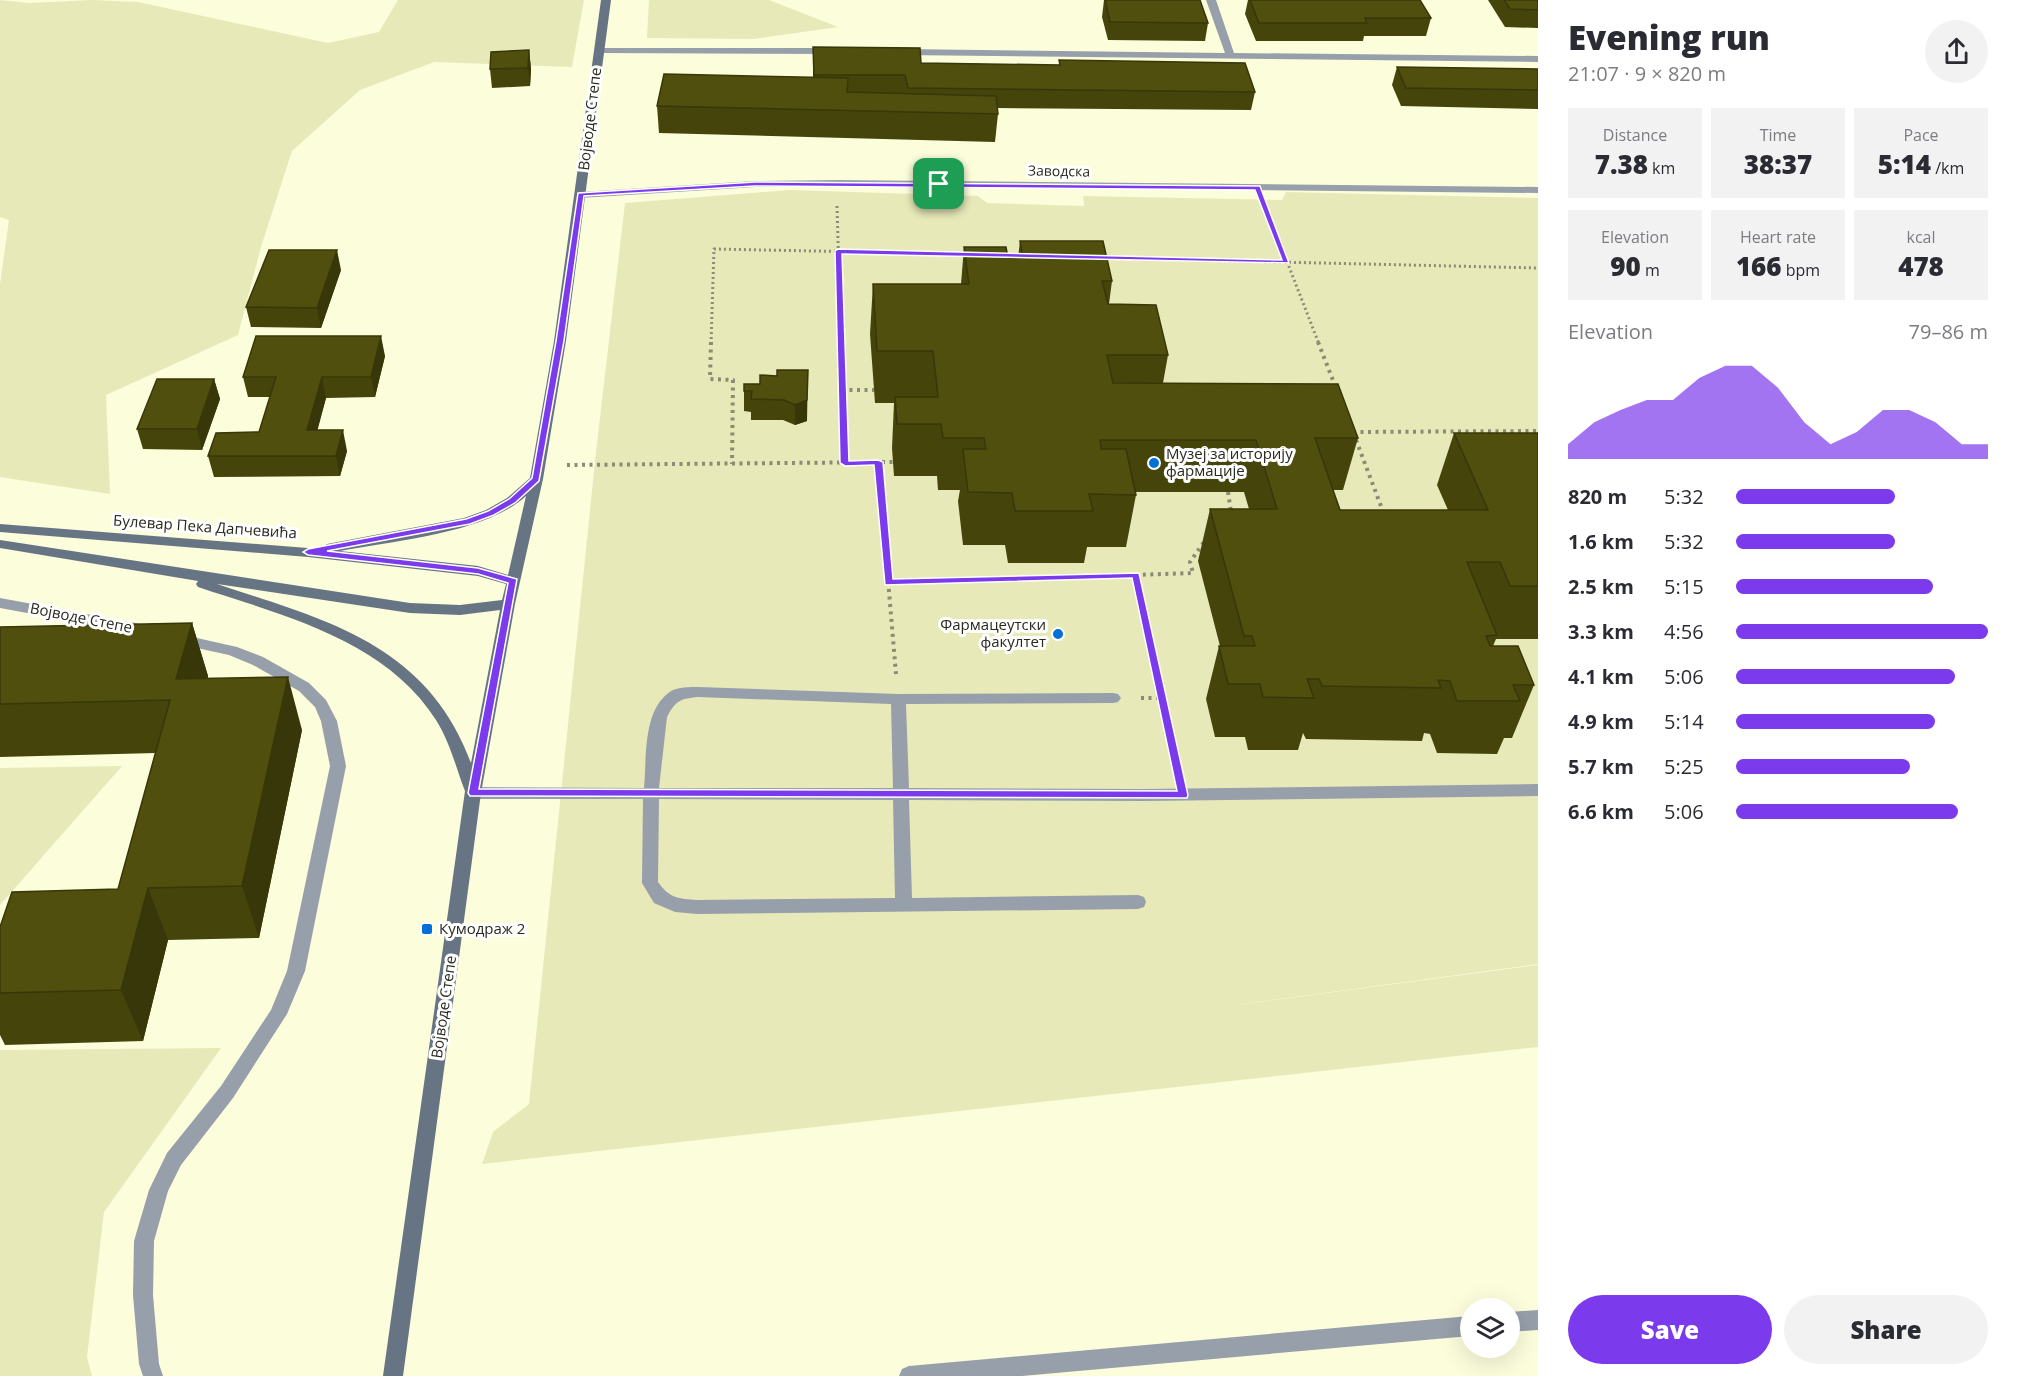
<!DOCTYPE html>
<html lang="en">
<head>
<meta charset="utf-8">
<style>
  body { margin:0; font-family:"Open Sans",sans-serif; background:#f2f2f3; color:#2b2b33; height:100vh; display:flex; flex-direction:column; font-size:22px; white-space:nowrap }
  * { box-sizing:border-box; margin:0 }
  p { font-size:20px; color:#7c7c81 }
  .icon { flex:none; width:33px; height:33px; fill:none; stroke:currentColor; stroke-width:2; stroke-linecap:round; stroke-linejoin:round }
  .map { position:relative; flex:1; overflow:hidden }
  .sheet { display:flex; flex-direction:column; background:#fff; width:480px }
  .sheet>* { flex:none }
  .fabs { position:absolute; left:1460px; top:1298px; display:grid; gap:12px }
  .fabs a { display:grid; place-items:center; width:60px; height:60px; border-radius:50%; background:#fff; box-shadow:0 6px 24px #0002; font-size:30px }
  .pin { position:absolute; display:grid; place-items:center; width:51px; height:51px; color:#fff; margin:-26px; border-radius:12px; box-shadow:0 3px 9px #0006 }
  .round { display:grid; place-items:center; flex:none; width:63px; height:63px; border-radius:32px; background:#f2f2f3 }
  .summary { display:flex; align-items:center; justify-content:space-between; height:102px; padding:0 30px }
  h1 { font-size:33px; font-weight:800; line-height:45px }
  .figures { display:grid; grid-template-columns:repeat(3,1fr); gap:9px; height:102px; padding:6px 30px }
  .figures div { display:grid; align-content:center; border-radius:0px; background:#f2f2f3; text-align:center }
  .figures b { font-size:26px; font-weight:800 }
  .figures small { font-size:16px; font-weight:400 }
  .figures p { font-size:16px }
  .chart { height:168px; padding:12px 30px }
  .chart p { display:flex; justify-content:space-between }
  .chart svg { width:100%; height:108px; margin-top:6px; fill:#7c3aed; opacity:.7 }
  .action { display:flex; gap:12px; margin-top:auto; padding:12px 30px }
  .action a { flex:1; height:69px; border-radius:36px; background:#7c3aed; color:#fff; font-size:24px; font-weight:800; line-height:69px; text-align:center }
  .action a+a { background:#f2f2f3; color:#2b2b33 }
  ul { padding:0 30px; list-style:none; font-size:20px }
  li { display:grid; grid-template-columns:96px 72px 1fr; align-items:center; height:45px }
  li i { height:15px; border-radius:8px; background:#7c3aed }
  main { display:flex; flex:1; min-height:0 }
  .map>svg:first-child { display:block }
</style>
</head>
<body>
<main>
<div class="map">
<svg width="1538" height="1376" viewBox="0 0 1538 1376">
  <rect width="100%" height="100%" fill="#fcfddb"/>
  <!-- green -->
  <g fill="#e8e9b9">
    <polygon points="0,0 29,3 92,0 138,2 328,43 379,32 398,0 584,0 572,67 434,62 360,90 292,151 261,247 238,335 106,395 110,494 0,477 0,284 9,220 0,217"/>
    <polygon points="649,0 769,0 838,27 754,39 647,38"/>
    <polygon points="791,190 978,196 987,203 1084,206 1083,196 1282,200 1286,192 1538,198 1538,964 1199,1010 1538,965 1538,1047 482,1164 493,1132 529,1104 596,452 625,203"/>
    <polygon points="122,766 0,905 0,768"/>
    <polygon points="221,1048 104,1212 87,1357 92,1376 0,1376 0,1050"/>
  </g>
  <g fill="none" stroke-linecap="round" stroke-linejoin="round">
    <!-- path-far1 -->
    <g stroke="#8b8c76" stroke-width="3" stroke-dasharray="2 3" stroke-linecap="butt">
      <polyline points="837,206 841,344"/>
      <polyline points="1267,210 1319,344"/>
      <polyline points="1005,255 1021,256"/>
      <polyline points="1104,258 1538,268"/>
      <polyline points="711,344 714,249 967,254"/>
    </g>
    <!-- path -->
    <g stroke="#8b8c76" stroke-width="4" stroke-dasharray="3 4.5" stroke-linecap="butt">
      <polyline points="711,342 710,379 733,380 732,464"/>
      <polyline points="841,342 845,463"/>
      <polyline points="1318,342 1336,388"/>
      <polyline points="842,390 874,390"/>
      <polyline points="1353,432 1538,431"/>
      <polyline points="1356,440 1384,514"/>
      <polyline points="878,462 896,674"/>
      <polyline points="567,465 893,462"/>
      <polyline points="1228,492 1231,512"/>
      <polyline points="1136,575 1177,768"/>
      <polyline points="888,583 1193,573 1190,562 1204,542"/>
      <polyline points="1141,698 1162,698"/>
    </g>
    <!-- lane -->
    <g fill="#969faa" fill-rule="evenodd">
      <polygon points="1206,0 1216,0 1234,53 1538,56 1538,62 902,55 897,52 902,49 1225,53"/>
      <polygon points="597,48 833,48 838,51 833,54 600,53 595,50"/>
      <polygon points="0,598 141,624 148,629 141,634 0,608"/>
      <polygon points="179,634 237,647 263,657 309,683 326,700 337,721 346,766 305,971 287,1014 233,1098 181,1165 168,1191 154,1241 153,1295 159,1364 163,1376 143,1376 139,1364 133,1295 134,1241 149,1190 167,1153 221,1086 271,1010 287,971 330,766 321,721 315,707 299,691 253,665 229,655 174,643 172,639 174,635"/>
      <path d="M698,687L898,694L1113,693L1118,694L1121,698L1118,702L1113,703L906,704L909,788L1144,789L1538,784V796L1144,801L909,800L912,898L1138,895L1144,897L1146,902L1144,907L1138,909L697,914L675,912L654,903L642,883L643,799H473L467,797L465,793L467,789L473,787L644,788C647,758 642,710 671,691C678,687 690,687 698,687ZM698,697L891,704L893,788H659L667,717C676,700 680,699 698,697ZM659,799L893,800L895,898L697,900C679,899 669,898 658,882Z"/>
      <polygon points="1538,1310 1538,1330 1509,1332 1509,1312"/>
      <polygon points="1470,1316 1470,1336 1022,1376 899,1376 902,1369 909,1366"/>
    </g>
    <!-- street -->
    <polygon fill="#969faa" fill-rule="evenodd" points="836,180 1538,187 1538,193 836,186 755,187 580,198 575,195 580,192 755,181"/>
    <!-- secondary -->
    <path fill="#677484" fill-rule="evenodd" d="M601,0H611L566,341L543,479L515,604L481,793L403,1376H383L465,791C456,768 450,742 436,720C386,640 282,615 198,587L196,584L198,581L0,548V540L410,603L460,605L502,600L506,584L478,576L308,557L0,532V524L320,549L327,544L464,518L486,510L507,498L530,478L554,341ZM526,496L508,575L478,566L340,551C394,541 486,533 526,496ZM217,584L410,613L460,615L500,610L471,763C427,644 326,620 217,584Z"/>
  </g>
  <!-- wall -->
  <g fill="#45440b">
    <polygon points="1104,0 1200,0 1208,23 1205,41 1108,40 1102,17"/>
    <polygon points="1248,0 1420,0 1431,18 1426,36 1364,36 1363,41 1256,41 1245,14"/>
    <polygon points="1488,0 1538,0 1538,28 1505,27"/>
    <polygon points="813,47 921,63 1059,65 1059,60 1255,92 1251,110 997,108 998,114 995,142 659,133 657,106 813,77"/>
    <polygon points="529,50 531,69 530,86 492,88 490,69"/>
    <polygon points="1397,67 1538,69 1538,109 1401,106 1392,85"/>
    <polygon points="1020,241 1112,281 1109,304 1168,355 1163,383 1358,438 1343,490 1333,490 1340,510 1448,510 1437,485 1454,433 1538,433 1538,639 1496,639 1493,646 1534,685 1512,738 1504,738 1497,754 1437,753 1430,734 1424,733 1422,741 1306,739 1303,733 1298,750 1248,750 1245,737 1215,737 1206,699 1219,646 1220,646 1198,561 1210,509 1249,509 1244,492 1135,492 1136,495 1126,547 1087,547 1084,563 1008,563 1005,545 963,545 958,501 960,490 938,490 937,476 894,476 892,448 894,403 875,403 870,334 873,284 961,284 964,247 1008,258 1018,258"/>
    <polygon points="341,270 321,328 251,327 246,307"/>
    <polygon points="385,356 375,397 326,398 317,430 347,451 340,476 214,477 208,456 259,432 270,397 248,397 243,377"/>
    <polygon points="808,370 807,421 795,425 783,420 751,420 751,412 744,411 744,391 777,376"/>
    <polygon points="214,379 220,399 202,450 143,449 137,429"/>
    <polygon points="192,623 208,676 208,679 302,730 259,938 168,940 143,1041 5,1045 0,1035 0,927 118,889 156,753 0,757 0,627"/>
  </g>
  <!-- shaded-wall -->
  <g fill="#383709">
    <polygon points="529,50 531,69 530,86 528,68"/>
    <polygon points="337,250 341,270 321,328 317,308"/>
    <polygon points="381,336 385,356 375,397 371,377"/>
    <polygon points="322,377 326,398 312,451 307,430"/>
    <polygon points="214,379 220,399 202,450 197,429"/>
    <polygon points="807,400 807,421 795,425 795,405"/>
    <polygon points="343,430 347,451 340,476 336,456"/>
    <polygon points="192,623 208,676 194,732 176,679"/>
    <polygon points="288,677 302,730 259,938 242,886"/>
    <polygon points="148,888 168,940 143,1041 121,990"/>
  </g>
  <!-- building -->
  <g fill="#504f0d" stroke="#383709" stroke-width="1.5">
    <polygon points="1105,0 1200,0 1208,23 1110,22"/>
    <polygon points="1250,0 1420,0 1431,18 1365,18 1367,23 1259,23"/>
    <polygon points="1504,0 1538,0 1538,10 1510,9"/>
    <polygon points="813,47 920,48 921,63 1060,65 1059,60 1245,63 1255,92 908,88 905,75 814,75"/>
    <polygon points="529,50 528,68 490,69 491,52"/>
    <polygon points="1397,67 1538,69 1538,90 1406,88"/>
    <polygon points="664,74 848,78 847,92 996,96 998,114 657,106"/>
    <polygon points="1020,241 1103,241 1112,281 1102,281 1108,304 1156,305 1168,355 1107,355 1113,383 1338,384 1358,438 1315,438 1340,510 1488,510 1454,433 1538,433 1538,586 1510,586 1500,562 1467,562 1497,635 1486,636 1490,646 1518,646 1534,685 1513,685 1520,701 1457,701 1450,681 1438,680 1441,688 1322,686 1319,679 1307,679 1314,698 1263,697 1260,684 1228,684 1219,646 1255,646 1252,636 1244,636 1210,509 1277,509 1256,440 1100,440 1101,449 1126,449 1136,495 1089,494 1093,511 1015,511 1012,493 968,492 963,449 986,449 984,438 943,438 941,424 897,424 895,397 938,397 933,351 877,351 873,284 969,284 964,247 1006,247 1008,258 1023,258"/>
    <polygon points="269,250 337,250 317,308 246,307"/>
    <polygon points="256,336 381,336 371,377 322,377 307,430 343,430 336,456 208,456 216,433 259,432 276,377 243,377"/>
    <polygon points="777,370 808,370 807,400 795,405 784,400 751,399 752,391 744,391 744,384 760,384 760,375 777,376"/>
    <polygon points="157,379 214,379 197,429 137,429"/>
    <polygon points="192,623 176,679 288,677 242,886 148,888 121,990 0,993 0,927 12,892 118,889 170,700 0,704 0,627"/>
  </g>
  <!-- route -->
  <path fill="#7c3aed" stroke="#fff" stroke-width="1.5" fill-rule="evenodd" d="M755,182L1260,186L1289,263L842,254L849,461L878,460L883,462L893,579L1139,573L1188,795L1187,798L470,796L468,793L508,583L478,574L308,555L303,552L308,549L466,519L488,511L509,499L532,478L556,341L578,193ZM755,186L1255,190L1282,260L838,249L835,251L840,463L845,466L874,465L885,585L1132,578L1177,791L479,789L517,579L478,568L327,551L470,524L494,515L515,503L539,481L564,341L584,196Z"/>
  <!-- markers -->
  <g fill="#006fd6" stroke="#fff" stroke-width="2">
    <circle cx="1154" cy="463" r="6"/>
    <circle cx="1058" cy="634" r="6"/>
    <rect x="421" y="923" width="12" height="12" rx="3"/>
  </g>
  <g text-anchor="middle" stroke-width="6" stroke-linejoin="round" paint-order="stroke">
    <!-- far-street labels -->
    <g font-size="14" fill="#29291d" stroke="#fff">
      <text transform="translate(1059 171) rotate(1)" y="5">Заводска</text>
    </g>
    <!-- street labels -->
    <g font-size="15" fill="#29291d" stroke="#fff">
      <text transform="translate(590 119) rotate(-83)" y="5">Војводе Степе</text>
      <text transform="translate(205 527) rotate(4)" y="5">Булевар Пека Дапчевића</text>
      <text transform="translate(81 618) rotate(11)" y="5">Војводе Степе</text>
      <text transform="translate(444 1007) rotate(-82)" y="5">Војводе Степе</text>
    </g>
    <!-- poi labels -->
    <g font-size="15" fill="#29291d" stroke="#fff" text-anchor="start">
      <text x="1166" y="459">Музеј за историју<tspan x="1166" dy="17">фармације</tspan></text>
      <text x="1046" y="630" text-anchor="end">Фармацеутски<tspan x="1046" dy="17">факултет</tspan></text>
      <text x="439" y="934">Кумодраж 2</text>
    </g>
  </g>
</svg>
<div class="fabs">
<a><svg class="icon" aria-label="layers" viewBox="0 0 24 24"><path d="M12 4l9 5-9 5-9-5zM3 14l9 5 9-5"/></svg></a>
</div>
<div class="pin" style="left:939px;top:184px;background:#1e9e55"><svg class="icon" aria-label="arrive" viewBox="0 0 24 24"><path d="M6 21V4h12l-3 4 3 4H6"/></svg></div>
</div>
<section class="sheet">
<div class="summary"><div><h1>Evening run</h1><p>21:07 · 9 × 820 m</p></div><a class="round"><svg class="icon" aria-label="share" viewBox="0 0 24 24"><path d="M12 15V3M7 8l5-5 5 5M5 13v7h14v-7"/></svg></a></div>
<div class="figures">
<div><p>Distance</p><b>7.38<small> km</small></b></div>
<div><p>Time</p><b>38:37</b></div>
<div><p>Pace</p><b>5:14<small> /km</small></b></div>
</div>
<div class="figures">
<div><p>Elevation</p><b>90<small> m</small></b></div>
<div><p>Heart rate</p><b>166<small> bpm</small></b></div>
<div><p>kcal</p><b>478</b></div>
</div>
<div class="chart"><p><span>Elevation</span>79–86 m</p>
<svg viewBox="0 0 160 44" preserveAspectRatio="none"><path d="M0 44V38L10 29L20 24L30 20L40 20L50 11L60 6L70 6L80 15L90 29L100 38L110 33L120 24L130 24L140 29L150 38L160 38V44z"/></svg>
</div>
<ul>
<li><b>820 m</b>5:32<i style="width:63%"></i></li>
<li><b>1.6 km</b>5:32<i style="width:63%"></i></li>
<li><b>2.5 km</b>5:15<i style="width:78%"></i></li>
<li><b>3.3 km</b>4:56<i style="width:100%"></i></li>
<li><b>4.1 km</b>5:06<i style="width:87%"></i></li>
<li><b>4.9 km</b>5:14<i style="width:79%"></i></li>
<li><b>5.7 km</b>5:25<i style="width:69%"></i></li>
<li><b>6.6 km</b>5:06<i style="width:88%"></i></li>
</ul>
<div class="action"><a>Save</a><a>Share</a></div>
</section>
</main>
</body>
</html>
